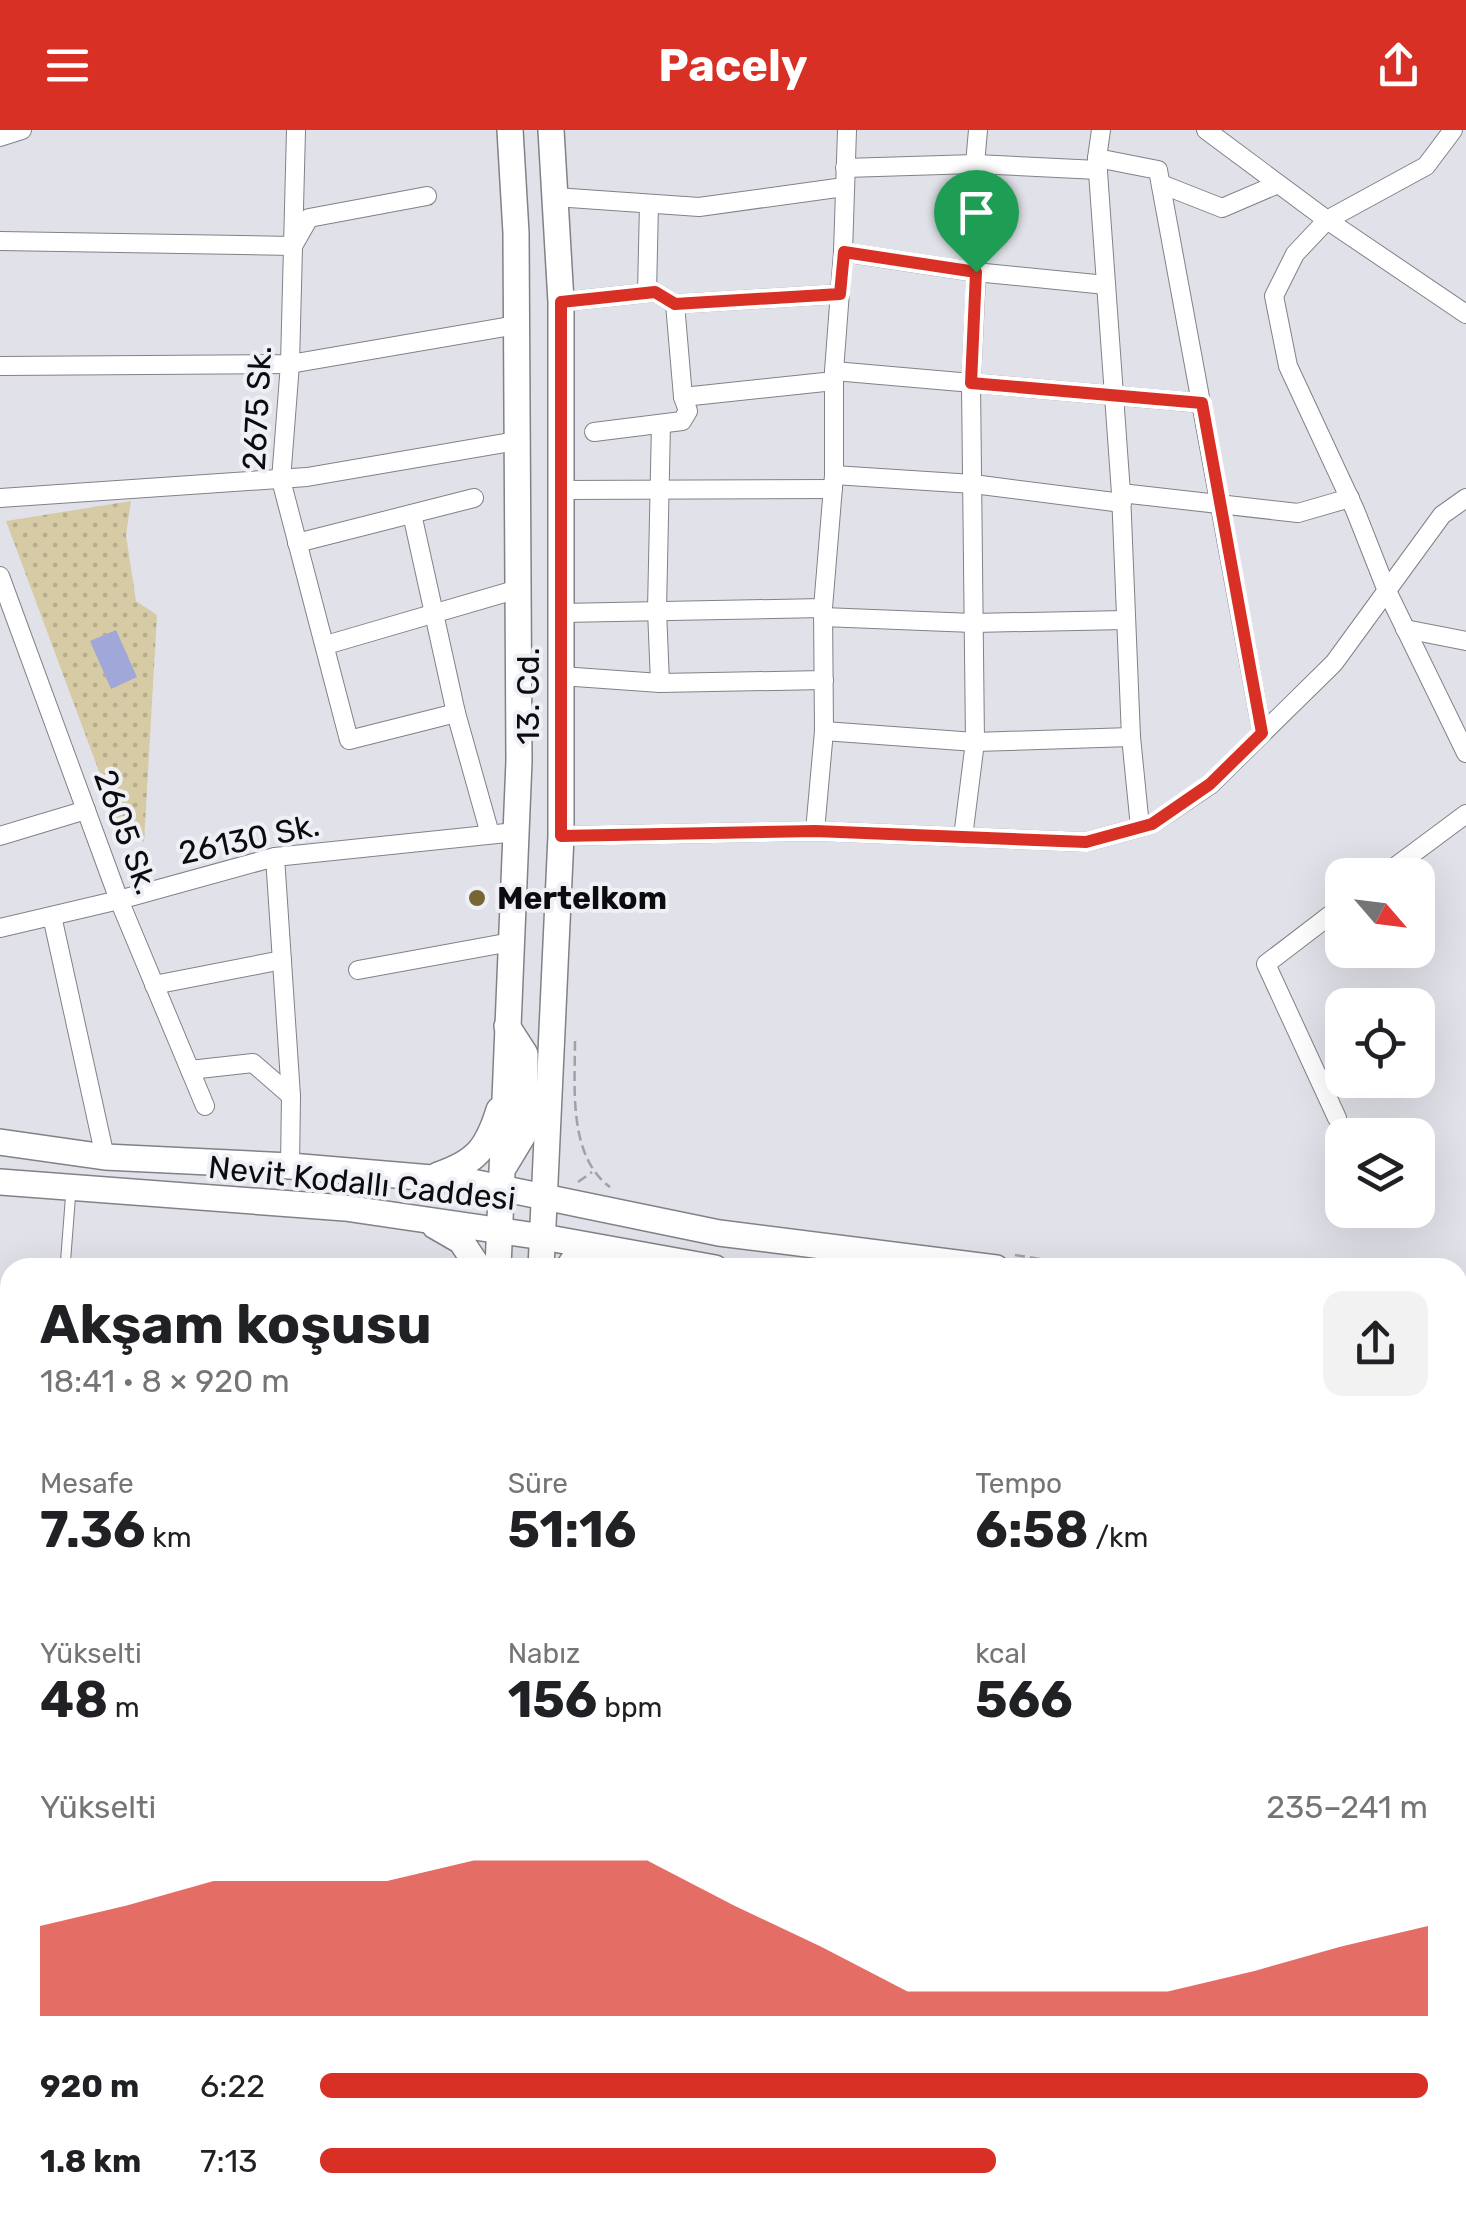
<!DOCTYPE html>
<html lang="tr">
<head>
<meta charset="utf-8">
<style>
  body { margin:0; font-family:Rubik,sans-serif; background:#f2f2f2; color:#202124; height:100vh; display:flex; flex-direction:column; font-size:38px; white-space:nowrap }
  * { box-sizing:border-box; margin:0 }
  p { font-size:32px; color:#757577 }
  .icon { flex:none; width:55px; height:55px; fill:none; stroke:currentColor; stroke-width:2; stroke-linecap:round; stroke-linejoin:round }
  .map { position:relative; flex:1; overflow:hidden }
  .drawer { position:absolute; left:0px; top:1128px; width:1468px; height:962px; display:flex; flex-direction:column; background:#fff; border-radius:30px 30px 0 0; box-shadow:0 10px 40px #0002 }
  .drawer>* { flex:none }
  .needle { width:65px; rotate:118deg }
  .fabs { position:absolute; left:1325px; top:728px; display:grid; gap:20px }
  .fabs a { display:grid; place-items:center; width:110px; height:110px; border-radius:20px; background:#fff; box-shadow:0 10px 40px #0002; font-size:50px }
  .pin { position:absolute; display:grid; place-items:center; width:85px; height:85px; color:#fff; margin:-102px -42px; border-radius:50% 50% 50% 0; rotate:-45deg; box-shadow:0 0 10px #0007 }
  .pin .icon { rotate:45deg }
  .round { display:grid; place-items:center; flex:none; width:105px; height:105px; border-radius:20px; background:#f2f2f2 }
  .head { display:flex; align-items:center; justify-content:space-between; height:170px; padding:0 40px }
  h1 { font-size:55px; font-weight:700; line-height:75px }
  .figures { display:grid; grid-template-columns:repeat(3,1fr); gap:15px; height:170px; padding:10px 40px }
  .figures div { display:grid; align-content:center }
  .figures b { font-size:50px; font-weight:700 }
  .figures small { font-size:28px; font-weight:400 }
  .figures p { font-size:28px }
  .chart { height:280px; padding:20px 40px }
  .chart p { display:flex; justify-content:space-between }
  .chart svg { width:100%; height:180px; margin-top:10px; fill:#d93025; opacity:.7 }
  ul { padding:0 40px; list-style:none; font-size:32px }
  li { display:grid; grid-template-columns:160px 120px 1fr; align-items:center; height:75px }
  li i { height:25px; border-radius:12px; background:#d93025 }
  header { display:flex; justify-content:space-between; align-items:center; height:130px; padding:0 40px; background:#d93025; color:#fff; font-size:45px; font-weight:700 }
  .map>svg:first-child { display:block }
</style>
</head>
<body>
<header><svg class="icon" aria-label="menu" viewBox="0 0 24 24"><path d="M4 6h16M4 12h16M4 18h16"/></svg>Pacely<svg class="icon" aria-label="share" viewBox="0 0 24 24"><path d="M12 15V3M7 8l5-5 5 5M5 13v7h14v-7"/></svg></header>
<div class="map">
<svg width="1466" height="2088" viewBox="0 0 1466 2088">
  <defs>
    <pattern id="park-dots" width="8" height="8" patternUnits="userSpaceOnUse" patternTransform="scale(2.5)"><rect width="8" height="8" fill="#d6cba5"/><path d="M2 2h.1M6 6h.1" fill="none" stroke="#b6ad8d" stroke-width="1.8" stroke-linecap="round"/></pattern>
  </defs>
  <rect width="100%" height="100%" fill="#e1e2e9"/>
  <!-- park -->
  <polygon fill="url(#park-dots)" points="131,371 126,405 136,471 157,485 144,712 120,698 6,391"/>
  <!-- water -->
  <polygon fill="#a0a7d9" points="116,500 137,547 111,559 90,511"/>
  <g fill="none" stroke-linecap="round" stroke-linejoin="round">
    <defs>
      <g id="lane">
        <polyline points="65,1138 71,1060"/>
        <polyline points="0,1178 10,1178"/>
      </g>
      <g id="street">
        <polyline points="296,0 290,234 281,350 349,610 456,583"/>
        <polyline points="1101,0 1097,28 1121,363 1131,607 1140,697"/>
        <polyline points="1206,0 1327,90 1466,184"/>
        <polyline points="1453,0 1426,36 1327,90 1295,124 1274,166 1288,236 1355,380 1387,461 1466,623"/>
        <polyline points="0,7 22,0"/>
        <polyline points="1097,28 1158,40 1262,603"/>
        <polyline points="845,38 975,34 1098,40"/>
        <polyline points="1161,54 1222,78 1278,54"/>
        <polyline points="555,67 699,77 844,57"/>
        <polyline points="0,111 293,116 309,88 427,66"/>
        <polyline points="843,122 975,142 1106,155"/>
        <polyline points="647,163 649,74"/>
        <polyline points="561,172 655,162 675,174 840,164"/>
        <polyline points="0,236 290,234 516,195"/>
        <polyline points="834,241 1201,273"/>
        <polyline points="683,267 834,251"/>
        <polyline points="594,302 682,291 688,281 683,267 675,174"/>
        <polyline points="834,345 973,354 1122,373"/>
        <polyline points="561,360 833,359"/>
        <polyline points="1121,363 1298,383 1350,368"/>
        <polyline points="0,368 307,347 517,311"/>
        <polyline points="412,384 456,583 490,704"/>
        <polyline points="297,413 474,368"/>
        <polyline points="0,446 119,770 205,976"/>
        <polyline points="561,483 823,478"/>
        <polyline points="823,487 973,493 1126,490"/>
        <polyline points="1405,499 1466,511"/>
        <polyline points="326,515 518,459"/>
        <polyline points="561,546 660,553 824,550"/>
        <polyline points="660,553 657,480 661,294"/>
        <polyline points="824,601 975,612 1131,607"/>
        <polyline points="815,701 824,601 823,478 834,345 834,241 843,122 847,0"/>
        <polyline points="0,706 86,680"/>
        <polyline points="561,706 815,701 1086,712 1152,694 1210,655 1334,533 1442,385 1466,368"/>
        <polyline points="963,707 975,612 971,253 976,148 975,34 978,0"/>
        <polyline points="275,727 291,966 290,1036"/>
        <polyline points="1384,745 1466,684"/>
        <polyline points="52,786 105,1027"/>
        <polyline points="0,798 119,770 275,727 516,702"/>
        <polyline points="358,840 511,812"/>
        <polyline points="154,855 282,830"/>
        <polyline points="190,940 253,933 291,966"/>
        <polyline points="1337,988 1266,834 1342,776"/>
        <polyline points="0,1342 10,1342"/>
        <polyline points="0,1476 10,1479"/>
        <polyline points="1458,1476 1466,1476"/>
        <polyline points="0,1540 10,1542"/>
        <polyline points="1458,1582 1466,1580"/>
        <polyline points="0,1637 10,1640"/>
        <polyline points="1458,1755 1466,1762"/>
        <polyline points="1458,1893 1466,1898"/>
        <polyline points="0,2029 10,2033"/>
        <polyline points="29,2080 29,2088"/>
        <polyline points="716,2080 717,2088"/>
        <polyline points="169,2088 169,2080"/>
        <polyline points="525,2088 584,2080"/>
        <polyline points="932,2088 933,2080"/>
        <polyline points="1203,2088 1203,2080"/>
      </g>
      <g id="secondary">
        <polyline points="0,1012 105,1027 290,1036 467,1051 719,1103 996,1138"/>
        <polyline points="505,1035 525,1002 525,924 507,896"/>
        <path d="M438,1045C476,1032 487,1019 499,980"/>
        <polyline points="0,1052 345,1078 543,1107 715,1138"/>
        <polyline points="435,1096 461,1111 479,1138"/>
        <polyline points="498,1138 519,631 516,103 510,0"/>
        <polyline points="541,1138 561,706 561,172 551,0"/>
        <polyline points="568,1138 575,1128 608,1124"/>
        <polyline points="1458,1166 1466,1166"/>
        <polyline points="1458,1201 1466,1201"/>
        <polyline points="455,2088 455,2080"/>
        <polyline points="491,2088 491,2080"/>
      </g>
    </defs>
    <!-- lane casing -->
    <use href="#lane" stroke="#808288" stroke-width="11"/>
    <!-- street casing -->
    <use href="#street" stroke="#808288" stroke-width="20"/>
    <!-- secondary casing -->
    <use href="#secondary" stroke="#808288" stroke-width="28"/>
    <!-- path -->
    <g stroke="#a0a0a6" stroke-width="2.5" stroke-dasharray="10 5" stroke-linecap="butt">
      <path d="M575,911C575,958 568,1026 610,1057"/>
      <polyline points="578,1052 592,1042"/>
      <polyline points="1015,1125 1097,1138"/>
    </g>
    <!-- lane -->
    <use href="#lane" stroke="#fff" stroke-width="9"/>
    <!-- street -->
    <use href="#street" stroke="#fff" stroke-width="18"/>
    <!-- secondary -->
    <use href="#secondary" stroke="#fff" stroke-width="25"/>
  </g>
  <g fill="none" stroke-linecap="round" stroke-linejoin="round">
    <defs>
      <polygon id="route" points="844,122 976,142 971,253 1202,273 1262,603 1210,654 1152,694 1086,712 815,701 561,706 561,172 655,162 675,174 840,164"/>
    </defs>
    <!-- route casing -->
    <use href="#route" stroke="#fff" stroke-width="20"/>
    <!-- route -->
    <use href="#route" stroke="#d93025" stroke-width="12"/>
  </g>
  <!-- markers -->
  <circle fill="#756634" stroke="#eef0f6" stroke-width="4" cx="477" cy="768" r="10"/>
  <g text-anchor="middle" stroke-width="8" stroke-linejoin="round" paint-order="stroke">
    <!-- street labels -->
    <g font-size="32" fill="#0c0c0f" stroke="#eef0f6">
      <text transform="translate(257 278) rotate(-87)" y="11">2675 Sk.</text>
      <text transform="translate(528 566) rotate(-90)" y="11">13. Cd.</text>
      <text transform="translate(126 702) rotate(70)" y="11">2605 Sk.</text>
      <text transform="translate(249 709) rotate(-12)" y="11">26130 Sk.</text>
      <text transform="translate(362 1053) rotate(6)" y="11">Nevit Kodallı Caddesi</text>
    </g>
    <!-- poi labels -->
    <g font-size="32" font-weight="bold" fill="#0c0c0f" stroke="#eef0f6" text-anchor="start">
      <text x="497" y="779">Mertelkom</text>
    </g>
  </g>
</svg>
<div class="fabs">
<a><svg class="needle" viewBox="-14 -14 28 28"><path d="M0-13l5 13h-10z" fill="#e53935"/><path d="M0 13l5-13h-10z" fill="#757577"/></svg></a>
<a><svg class="icon" aria-label="locate" viewBox="0 0 24 24"><circle cx="12" cy="12" r="6"/><path d="M12 2v4M12 18v4M2 12h4M18 12h4"/></svg></a>
<a><svg class="icon" aria-label="layers" viewBox="0 0 24 24"><path d="M12 4l9 5-9 5-9-5zM3 14l9 5 9-5"/></svg></a>
</div>
<div class="pin" style="left:976px;top:142px;background:#1e9e55"><svg class="icon" aria-label="arrive" viewBox="0 0 24 24"><path d="M6 21V4h12l-3 4 3 4H6"/></svg></div>
<section class="drawer">
<div class="head"><div><h1>Akşam koşusu</h1><p>18:41 · 8 × 920 m</p></div><a class="round"><svg class="icon" aria-label="share" viewBox="0 0 24 24"><path d="M12 15V3M7 8l5-5 5 5M5 13v7h14v-7"/></svg></a></div>
<div class="figures">
<div><p>Mesafe</p><b>7.36<small> km</small></b></div>
<div><p>Süre</p><b>51:16</b></div>
<div><p>Tempo</p><b>6:58<small> /km</small></b></div>
</div>
<div class="figures">
<div><p>Yükselti</p><b>48<small> m</small></b></div>
<div><p>Nabız</p><b>156<small> bpm</small></b></div>
<div><p>kcal</p><b>566</b></div>
</div>
<div class="chart"><p><span>Yükselti</span>235–241 m</p>
<svg viewBox="0 0 160 44" preserveAspectRatio="none"><path d="M0 44V22L10 17L20 11L30 11L40 11L50 6L60 6L70 6L80 17L90 27L100 38L110 38L120 38L130 38L140 33L150 27L160 22V44z"/></svg>
</div>
<ul>
<li><b>920 m</b>6:22<i style="width:100%"></i></li>
<li><b>1.8 km</b>7:13<i style="width:61%"></i></li>
</ul>
</section>
</div>
</body>
</html>
